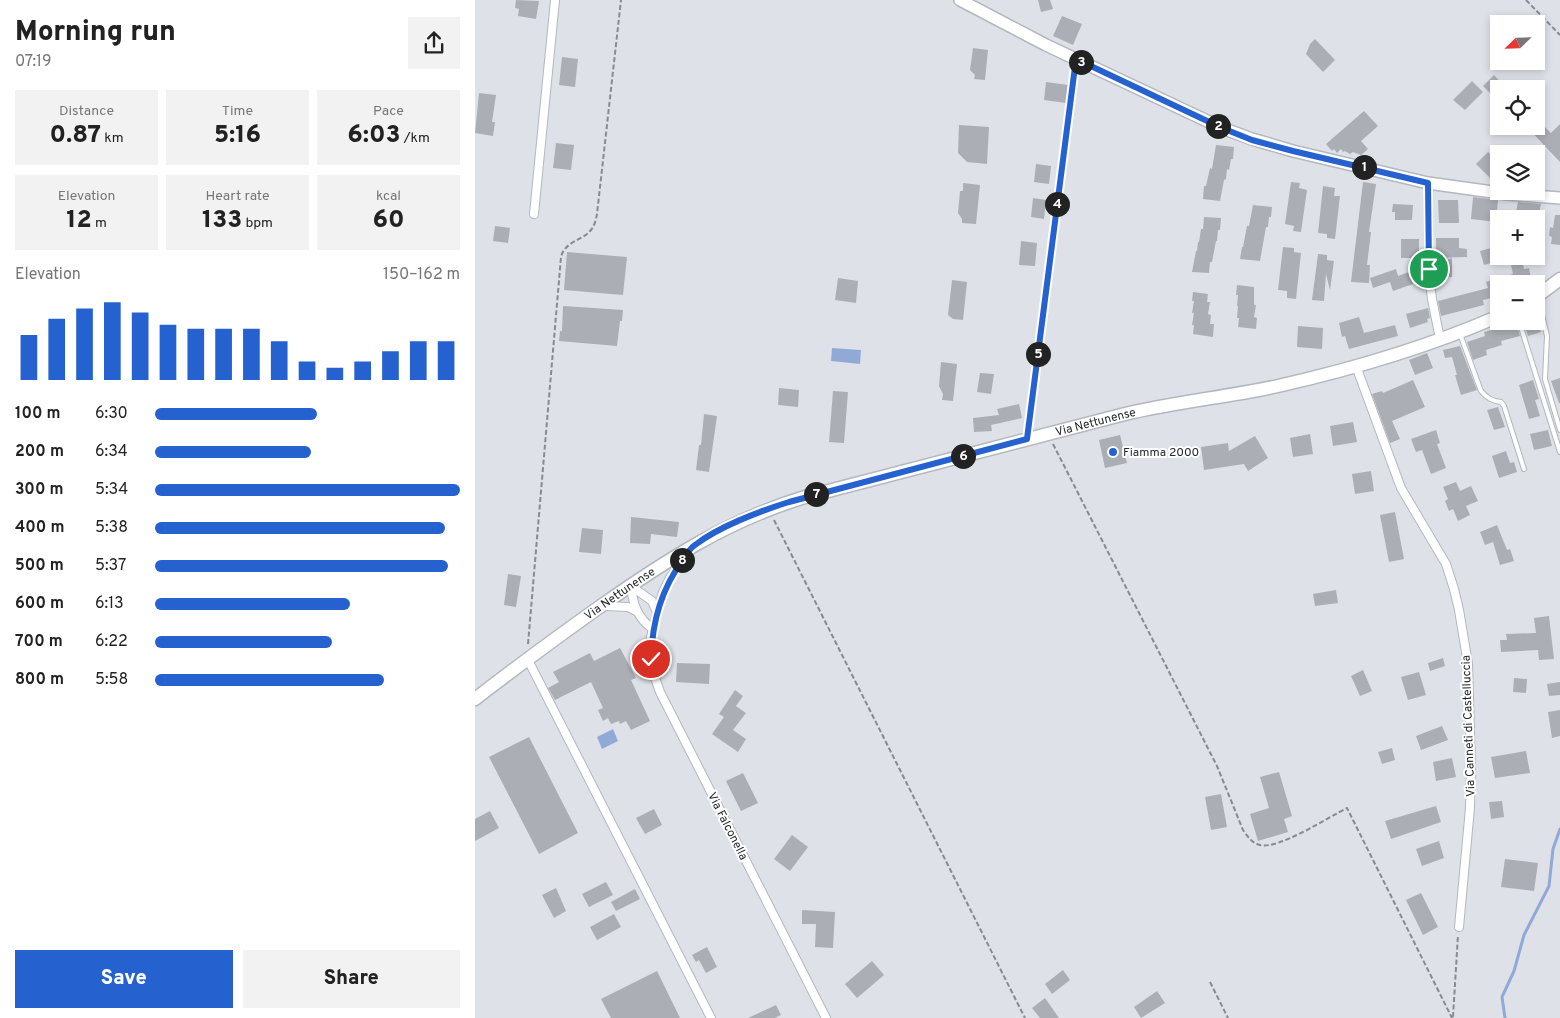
<!DOCTYPE html>
<html lang="en">
<head>
<meta charset="utf-8">
<style>
  body { margin:0; font-family:Overpass,sans-serif; background:#f2f2f2; color:#222; height:100vh; display:flex; flex-direction:column; font-size:19px; white-space:nowrap }
  * { box-sizing:border-box; margin:0 }
  p { font-size:16px; color:#767676 }
  .icon { flex:none; width:28px; height:28px; fill:none; stroke:currentColor; stroke-width:2; stroke-linecap:round; stroke-linejoin:round }
  .map { position:relative; flex:1; overflow:hidden }
  .drawer { display:flex; flex-direction:column; background:#fff; width:475px }
  .drawer>* { flex:none }
  .needle { width:32px; rotate:247deg }
  .controls { position:absolute; left:1015px; top:15px; display:grid; gap:10px }
  .controls a { display:grid; place-items:center; width:55px; height:55px; border-radius:0px; background:#fff; box-shadow:0 2px 8px #0003; font-size:25px }
  .pin { position:absolute; display:grid; place-items:center; width:42px; height:42px; color:#fff; margin:-21px; border:2px solid #fff; border-radius:50%; box-shadow:0 1px 5px #0007 }
  .km { position:absolute; width:25px; height:25px; margin:-12px; border-radius:50%; background:#222; color:#fff; font-size:14px; line-height:25px; text-align:center }
  .round { display:grid; place-items:center; flex:none; width:52px; height:52px; border-radius:0px; background:#f2f2f2 }
  .headline { display:flex; align-items:center; justify-content:space-between; height:85px; padding:0 15px }
  h1 { font-size:28px; font-weight:800; line-height:38px }
  .figures { display:grid; grid-template-columns:repeat(3,1fr); gap:8px; height:85px; padding:5px 15px }
  .figures div { display:grid; align-content:center; border-radius:0px; background:#f2f2f2; text-align:center }
  .figures b { font-size:25px; font-weight:800 }
  .figures small { font-size:14px; font-weight:400 }
  .figures p { font-size:14px }
  .chart { height:140px; padding:10px 15px }
  .chart p { display:flex; justify-content:space-between }
  .chart svg { width:100%; height:90px; margin-top:5px; stroke:#2662cf; stroke-width:6 }
  .action { display:flex; gap:10px; margin-top:auto; padding:10px 15px }
  .action a { flex:1; height:58px; border-radius:0px; background:#2662cf; color:#fff; font-size:20px; font-weight:800; line-height:58px; text-align:center }
  .action a+a { background:#f2f2f2; color:#222 }
  ul { padding:0 15px; list-style:none; font-size:16px }
  li { display:grid; grid-template-columns:80px 60px 1fr; align-items:center; height:38px }
  li i { height:12px; border-radius:6px; background:#2662cf }
  main { display:flex; flex:1; min-height:0 }
  .map>svg:first-child { display:block }
</style>
</head>
<body>
<main>
<section class="drawer">
<div class="headline"><div><h1>Morning run</h1><p>07:19</p></div><a class="round"><svg class="icon" aria-label="share" viewBox="0 0 24 24"><path d="M12 15V3M7 8l5-5 5 5M5 13v7h14v-7"/></svg></a></div>
<div class="figures">
<div><p>Distance</p><b>0.87<small> km</small></b></div>
<div><p>Time</p><b>5:16</b></div>
<div><p>Pace</p><b>6:03<small> /km</small></b></div>
</div>
<div class="figures">
<div><p>Elevation</p><b>12<small> m</small></b></div>
<div><p>Heart rate</p><b>133<small> bpm</small></b></div>
<div><p>kcal</p><b>60</b></div>
</div>
<div class="chart"><p><span>Elevation</span>150–162 m</p>
<svg viewBox="0 0 160 44" preserveAspectRatio="none"><path d="M5 44V22M15 44V14M25 44V9M35 44V6M45 44V11M55 44V17M65 44V19M75 44V19M85 44V19M95 44V25M105 44V35M115 44V38M125 44V35M135 44V30M145 44V25M155 44V25"/></svg>
</div>
<ul>
<li><b>100 m</b>6:30<i style="width:53%"></i></li>
<li><b>200 m</b>6:34<i style="width:51%"></i></li>
<li><b>300 m</b>5:34<i style="width:100%"></i></li>
<li><b>400 m</b>5:38<i style="width:95%"></i></li>
<li><b>500 m</b>5:37<i style="width:96%"></i></li>
<li><b>600 m</b>6:13<i style="width:64%"></i></li>
<li><b>700 m</b>6:22<i style="width:58%"></i></li>
<li><b>800 m</b>5:58<i style="width:75%"></i></li>
</ul>
<div class="action"><a>Save</a><a>Share</a></div>
</section>
<div class="map">
<svg width="1085" height="1018" viewBox="0 0 1085 1018">
  <rect width="100%" height="100%" fill="#dee2e8"/>
  <!-- water -->
  <g fill="#90aad8">
    <polygon points="357,348 386,350 385,364 356,361"/>
    <polygon points="138,729 143,741 127,749 122,737"/>
  </g>
  <g fill="none" stroke-linecap="round" stroke-linejoin="round">
    <!-- stream -->
    <polyline stroke="#90aad8" stroke-width="3" points="1030,1018 1027,997 1039,971 1049,935 1074,886 1078,849 1085,829"/>
  </g>
  <!-- building -->
  <g fill="#abafb5">
    <polygon points="41,0 64,1 61,19 43,16 44,9 40,8"/>
    <polygon points="563,0 575,0 578,9 566,12"/>
    <polygon points="587,16 607,24 598,45 578,36"/>
    <polygon points="840,39 860,60 848,72 831,54 835,44"/>
    <polygon points="498,48 513,50 510,80 499,79 500,75 495,70"/>
    <polygon points="87,57 103,59 100,87 84,85"/>
    <polygon points="1019,75 1032,89 1024,89 1024,102 1008,86"/>
    <polygon points="997,81 1008,92 990,110 978,100"/>
    <polygon points="571,82 593,85 591,103 569,100"/>
    <polygon points="4,93 21,95 17,122 20,122 18,136 0,133"/>
    <polygon points="889,111 903,126 886,141 893,149 886,155 878,152 875,154 870,151 868,152 866,149 862,153 859,149 857,151 851,144"/>
    <polygon points="1061,118 1076,133 1085,124 1085,162 1051,126 1061,126"/>
    <polygon points="484,125 514,127 512,164 492,162 483,153"/>
    <polygon points="81,143 99,145 96,170 78,168"/>
    <polygon points="741,145 759,147 758,159 756,159 754,170 752,169 751,179 749,180 745,201 728,199 729,186 731,186 735,168 737,169"/>
    <polygon points="1013,152 1024,162 1024,173 1017,180 1001,164"/>
    <polygon points="561,164 576,166 574,184 559,182"/>
    <polygon points="816,182 825,183 824,188 832,190 826,232 818,231 819,226 810,224"/>
    <polygon points="888,182 901,184 894,232 896,232 892,265 895,265 894,283 876,282"/>
    <polygon points="488,183 505,185 501,224 487,223 487,219 483,213 485,191 488,191"/>
    <polygon points="848,186 860,188 859,196 865,196 860,239 852,238 852,234 843,233"/>
    <polygon points="998,197 1023,200 1021,222 996,219"/>
    <polygon points="558,198 571,200 569,219 556,217"/>
    <polygon points="963,200 983,200 984,223 964,223"/>
    <polygon points="1043,202 1066,204 1063,219 1049,219 1040,217"/>
    <polygon points="918,204 938,205 937,220 920,220 920,212 917,212"/>
    <polygon points="778,205 797,207 796,217 794,217 793,227 791,227 785,261 765,259 767,247 768,247 772,226 774,226"/>
    <polygon points="1080,215 1085,215 1085,245 1076,244 1077,237 1074,236 1075,227 1078,228"/>
    <polygon points="729,217 746,218 745,230 743,230 742,241 741,241 737,262 735,262 734,273 717,272 721,251 722,251 723,242 724,242 726,229 728,229"/>
    <polygon points="20,226 35,228 33,243 18,241"/>
    <polygon points="961,238 984,238 984,248 992,249 992,257 961,258"/>
    <rect x="926" y="239" width="18" height="19"/>
    <polygon points="546,241 562,243 560,266 544,265"/>
    <polygon points="1023,246 1024,256 1026,256 1027,260 1009,265 1005,251"/>
    <polygon points="808,247 819,248 819,252 826,253 821,299 812,298 812,291 803,290"/>
    <polygon points="92,252 152,257 148,295 89,290"/>
    <polygon points="843,254 852,255 852,260 859,261 855,290 851,274 849,301 837,300"/>
    <polygon points="1034,256 1046,256 1049,269 1054,268 1056,279 1035,284 1024,284 1024,296 1008,300 1009,305 966,316 963,301 1013,288 1011,282 1038,274"/>
    <polygon points="977,258 977,277 961,277 961,263"/>
    <polygon points="921,269 923,276 934,272 938,284 918,291 915,282 898,288 895,278"/>
    <polygon points="363,278 383,281 381,303 360,300"/>
    <polygon points="477,280 492,282 488,320 478,319 473,315"/>
    <polygon points="762,285 779,287 779,305 781,305 779,317 782,318 781,329 763,327 764,318 762,318 763,306 762,306 763,295 761,295"/>
    <polygon points="718,292 733,294 732,302 735,302 733,314 736,315 735,324 739,324 738,337 718,334 719,325 717,325 719,313 717,313 719,301 717,301"/>
    <polygon points="88,306 148,310 147,321 145,321 142,346 84,341 85,331 87,331"/>
    <polygon points="953,308 955,318 952,319 953,322 935,328 931,314"/>
    <polygon points="884,317 889,333 920,325 923,336 874,349 870,336 867,337 864,323"/>
    <polygon points="1048,321 1063,321 1066,332 1053,336"/>
    <polygon points="1041,323 1045,336 1026,341 1027,345 1011,350 1012,355 998,360 992,342 1010,336 1009,332"/>
    <polygon points="823,326 848,328 847,349 822,347"/>
    <polygon points="985,346 1002,390 986,395 980,375 982,375 977,357 970,358 968,350"/>
    <polygon points="952,353 958,368 940,375 934,360"/>
    <polygon points="466,362 482,364 478,401 467,400 468,394 464,386"/>
    <polygon points="505,373 519,374 516,394 502,392"/>
    <polygon points="1085,378 1085,403 1084,403 1076,381"/>
    <polygon points="938,380 950,407 917,421 925,439 915,443 897,394 907,391 908,393"/>
    <polygon points="1058,380 1064,399 1060,400 1065,416 1054,419 1044,385"/>
    <polygon points="304,388 324,390 323,407 303,405"/>
    <polygon points="358,391 373,392 369,443 354,442"/>
    <polygon points="544,404 547,418 516,425 517,431 499,432 498,418 524,415 522,409"/>
    <polygon points="1023,407 1030,427 1019,430 1012,410"/>
    <polygon points="229,414 242,416 234,472 221,470 224,445 226,445"/>
    <polygon points="878,422 882,442 858,446 855,426"/>
    <polygon points="961,430 965,443 962,444 971,468 956,474 947,450 941,452 936,439"/>
    <polygon points="1073,430 1077,446 1059,450 1055,434"/>
    <polygon points="835,434 838,454 818,457 815,438"/>
    <polygon points="645,435 652,463 630,468 624,440"/>
    <polygon points="780,436 793,458 773,471 769,464 729,470 726,447 753,443 754,451"/>
    <polygon points="1031,451 1035,463 1039,462 1042,472 1024,478 1017,456"/>
    <polygon points="896,471 899,491 880,494 877,474"/>
    <polygon points="981,482 985,491 996,486 1003,501 991,506 995,515 983,521 978,509 974,511 970,501 973,499 968,487"/>
    <polygon points="920,512 929,559 914,562 905,515"/>
    <polygon points="156,517 204,522 202,537 176,534 175,544 155,543"/>
    <polygon points="1022,525 1032,550 1035,549 1039,561 1025,565 1018,542 1010,545 1005,532"/>
    <polygon points="107,528 128,530 126,554 104,552"/>
    <polygon points="33,574 46,576 41,607 29,605"/>
    <polygon points="861,590 863,603 840,606 838,594"/>
    <polygon points="1074,616 1079,659 1064,660 1063,650 1026,652 1025,640 1032,640 1031,634 1061,633 1059,618"/>
    <polygon points="145,648 161,678 156,680 175,721 156,730 151,721 145,724 144,721 136,724 133,718 128,721 123,710 128,708 116,682 80,700 73,688 84,682 78,672 115,653 119,661"/>
    <polygon points="968,658 970,666 955,671 953,663"/>
    <polygon points="202,663 235,664 234,684 201,682"/>
    <polygon points="888,670 897,691 885,696 876,676"/>
    <polygon points="944,672 951,695 933,700 926,677"/>
    <polygon points="1039,678 1052,679 1051,693 1038,692"/>
    <polygon points="1085,682 1085,695 1074,696 1072,684"/>
    <polygon points="260,690 268,696 261,706 271,713 258,730 271,739 263,752 237,734 249,717 244,714"/>
    <polygon points="1085,710 1085,736 1077,738 1073,712"/>
    <polygon points="967,726 973,740 946,750 941,736"/>
    <polygon points="54,737 103,833 64,854 14,757"/>
    <polygon points="917,748 920,760 907,764 903,752"/>
    <polygon points="1051,751 1055,773 1020,778 1016,757"/>
    <polygon points="977,758 981,777 961,781 958,762"/>
    <polygon points="804,772 817,816 809,819 813,832 783,841 775,814 794,808 785,777"/>
    <polygon points="268,773 283,803 266,811 251,781"/>
    <polygon points="746,794 752,827 736,830 730,797"/>
    <polygon points="1027,801 1029,817 1016,819 1014,802"/>
    <polygon points="961,806 966,822 916,839 910,821"/>
    <polygon points="179,809 187,825 170,834 161,818"/>
    <polygon points="15,811 24,828 0,841 0,819"/>
    <polygon points="317,835 333,847 315,871 299,859"/>
    <polygon points="964,841 969,858 947,866 941,849"/>
    <polygon points="1030,859 1063,863 1059,891 1026,887"/>
    <polygon points="131,882 138,895 114,907 107,894"/>
    <polygon points="81,888 91,911 79,918 67,895"/>
    <polygon points="160,889 165,899 141,911 136,902"/>
    <polygon points="946,893 963,927 948,935 931,900"/>
    <polygon points="327,910 360,912 358,948 340,947 341,924 327,924"/>
    <polygon points="139,914 146,927 122,940 115,927"/>
    <polygon points="232,947 242,967 231,973 224,960 221,962 217,955"/>
    <polygon points="397,961 409,975 382,998 370,984"/>
    <polygon points="588,970 595,980 577,994 570,984"/>
    <polygon points="182,971 205,1018 136,1018 126,999"/>
    <polygon points="682,991 690,1003 666,1018 659,1007"/>
    <polygon points="570,998 584,1018 565,1018 557,1008"/>
    <polygon points="301,1005 306,1015 300,1018 273,1018"/>
  </g>
  <g fill="none" stroke-linecap="round" stroke-linejoin="round">
    <defs>
      <g id="lane">
        <polyline points="1063,298 1072,336 1070,379 1085,430"/>
        <polyline points="1044,321 1085,452"/>
        <path d="M985,334L1006,391C1012,398 1017,401 1026,402L1029,406L1049,469"/>
      </g>
      <g id="street">
        <polyline points="953,183 954,275 957,299 965,339"/>
        <polyline points="59,214 80,0"/>
        <polyline points="881,366 926,488 971,564 979,589 984,610 993,664 996,766 995,808 984,927"/>
        <polyline points="214,551 195,578 188,592 176,637 176,659 179,675 185,692 351,1018"/>
        <path d="M156,586C158,604 162,618 178,629"/>
        <polyline points="156,586 177,601 182,612"/>
        <polyline points="129,606 153,607 161,611"/>
        <polyline points="52,658 236,1018"/>
      </g>
      <polyline id="secondary" points="485,0 571,45 747,128 777,139 818,151 953,183 1032,194 1085,198"/>
      <g id="primary">
        <polyline points="1061,297 1085,279"/>
        <path id="s1" d="M0,699C40,668 81,638 123,608C190,561 251,521 330,497L650,414C701,402 752,397 803,386C878,369 953,347 1024,316"/>
      </g>
    </defs>
    <!-- lane casing -->
    <use href="#lane" stroke="#b3b7be" stroke-width="6"/>
    <!-- street casing -->
    <use href="#street" stroke="#b3b7be" stroke-width="10"/>
    <!-- secondary casing -->
    <use href="#secondary" stroke="#b3b7be" stroke-width="14"/>
    <!-- primary casing -->
    <use href="#primary" stroke="#b3b7be" stroke-width="15"/>
    <!-- path -->
    <g stroke="#878a8f" stroke-width="2" stroke-dasharray="5 2.5" stroke-linecap="butt">
      <polyline points="1051,0 1085,35"/>
      <polyline points="553,427 599,70"/>
      <path d="M578,444L742,766L768,830C773,837 777,843 785,845C803,850 854,817 872,808L977,1018"/>
      <polyline points="299,520 550,1018"/>
      <path d="M53,644L86,257C90,241 107,241 116,230C120,225 121,219 122,214L146,0"/>
      <polyline points="735,982 753,1018"/>
      <polyline points="978,1017 983,935"/>
    </g>
    <!-- lane -->
    <use href="#lane" stroke="#fff" stroke-width="4"/>
    <!-- street -->
    <use href="#street" stroke="#fff" stroke-width="8"/>
    <!-- secondary -->
    <use href="#secondary" stroke="#fff" stroke-width="11"/>
    <!-- primary -->
    <use href="#primary" stroke="#fff" stroke-width="12"/>
  </g>
  <g fill="none" stroke-linecap="round" stroke-linejoin="round">
    <defs>
      <path id="route" d="M176,659C177,623 186,589 208,560C211,555 215,548 220,545C243,527 285,511 314,502L552,439L601,59L747,128L777,140L818,151L953,183L954,269"/>
    </defs>
    <!-- route casing -->
    <use href="#route" stroke="#fff" stroke-width="10"/>
    <!-- route -->
    <use href="#route" stroke="#2662cf" stroke-width="6"/>
  </g>
  <!-- markers -->
  <circle fill="#2662cf" stroke="#fff" stroke-width="2" cx="638" cy="452" r="5"/>
  <g text-anchor="middle" stroke-width="4" stroke-linejoin="round" paint-order="stroke">
    <!-- street labels -->
    <g font-size="12" fill="#242628" stroke="#fff">
      <text dy="4" stroke="none"><textPath href="#s1" startOffset="689">Via Nettunense</textPath></text>
      <text dy="4" stroke="none"><textPath href="#s1" startOffset="179">Via Nettunense</textPath></text>
      <text transform="translate(993 726) rotate(-92)" y="4">Via Canneti di Castelluccia</text>
      <text transform="translate(253 826) rotate(63)" y="4">Via Falconella</text>
    </g>
    <!-- poi labels -->
    <g font-size="12" fill="#242628" stroke="#fff" text-anchor="start">
      <text x="648" y="456">Fiamma 2000</text>
    </g>
  </g>
</svg>
<div class="controls">
<a><svg class="needle" viewBox="-14 -14 28 28"><path d="M0-13l5 13h-10z" fill="#e53935"/><path d="M0 13l5-13h-10z" fill="#767676"/></svg></a>
<a><svg class="icon" aria-label="locate" viewBox="0 0 24 24"><circle cx="12" cy="12" r="6"/><path d="M12 2v4M12 18v4M2 12h4M18 12h4"/></svg></a>
<a><svg class="icon" aria-label="layers" viewBox="0 0 24 24"><path d="M12 4l9 5-9 5-9-5zM3 14l9 5 9-5"/></svg></a>
<a>+</a>
<a>−</a>
</div>
<div class="pin" style="left:954px;top:269px;background:#1e9e55"><svg class="icon" aria-label="arrive" viewBox="0 0 24 24"><path d="M6 21V4h12l-3 4 3 4H6"/></svg></div>
<div class="pin" style="left:176px;top:659px;background:#d93025"><svg class="icon" aria-label="check" viewBox="0 0 24 24"><path d="M5 12l5 5 9-10"/></svg></div>
<b class="km" style="left:889px;top:167px">1</b>
<b class="km" style="left:743px;top:126px">2</b>
<b class="km" style="left:606px;top:62px">3</b>
<b class="km" style="left:582px;top:204px">4</b>
<b class="km" style="left:563px;top:354px">5</b>
<b class="km" style="left:488px;top:456px">6</b>
<b class="km" style="left:341px;top:494px">7</b>
<b class="km" style="left:207px;top:560px">8</b>
</div>
</main>
</body>
</html>
